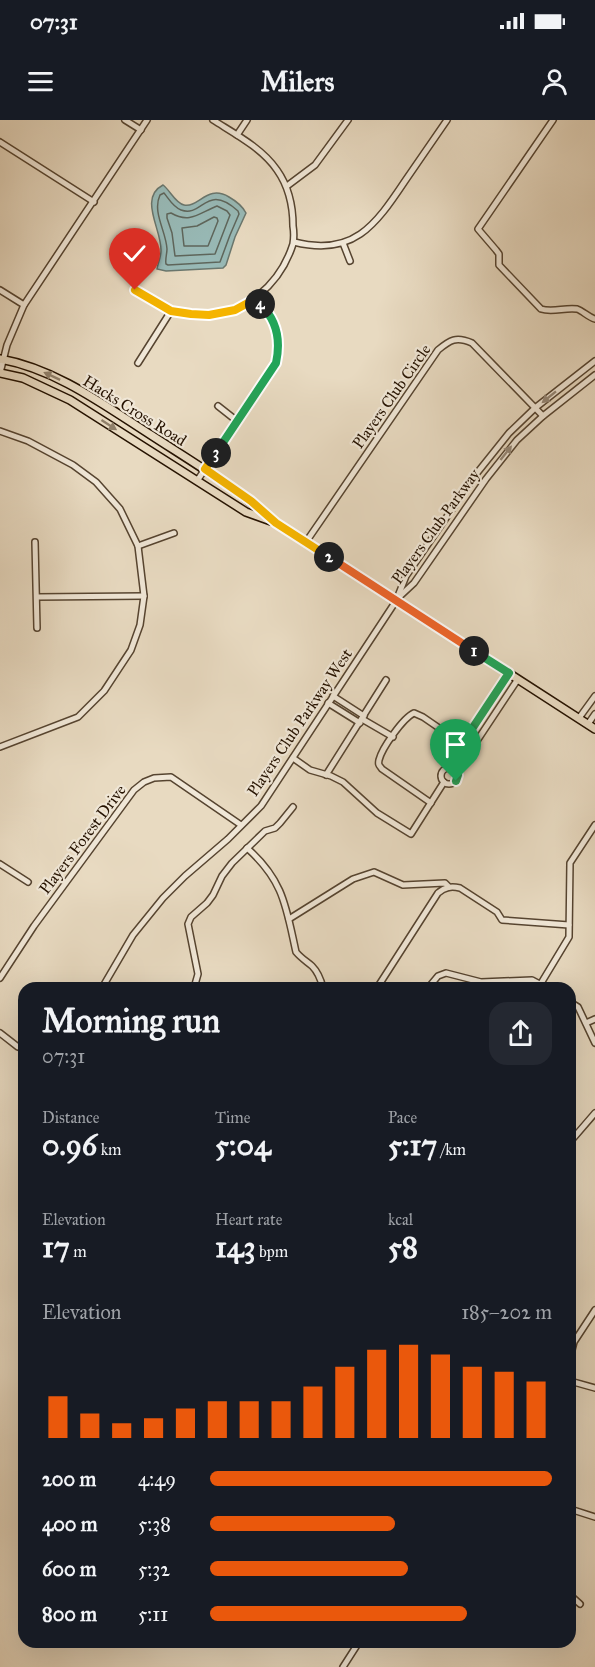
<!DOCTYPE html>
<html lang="en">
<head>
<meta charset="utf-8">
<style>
  body { margin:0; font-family:"IM FELL Great Primer",serif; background:#242831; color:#f1f3f6; height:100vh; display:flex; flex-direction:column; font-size:22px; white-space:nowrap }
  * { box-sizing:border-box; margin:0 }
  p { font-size:20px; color:#9ea1a6 }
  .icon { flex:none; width:33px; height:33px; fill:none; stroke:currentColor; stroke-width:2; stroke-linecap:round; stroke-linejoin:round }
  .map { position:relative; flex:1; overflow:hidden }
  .sheet { position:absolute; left:18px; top:862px; width:558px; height:666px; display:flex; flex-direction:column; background:#171b24; border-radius:18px; box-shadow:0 6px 24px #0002 }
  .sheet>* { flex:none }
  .pin { position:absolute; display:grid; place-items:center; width:51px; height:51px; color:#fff; margin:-62px -26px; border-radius:50% 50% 50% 0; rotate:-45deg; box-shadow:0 0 6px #0007 }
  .pin .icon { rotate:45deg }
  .km { position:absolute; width:30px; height:30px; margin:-15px; border-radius:50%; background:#222; color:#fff; font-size:16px; line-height:30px; text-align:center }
  .round { display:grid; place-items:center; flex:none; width:63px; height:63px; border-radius:18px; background:#242831 }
  .head { display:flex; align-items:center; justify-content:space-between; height:102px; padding:0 24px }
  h1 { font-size:33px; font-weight:700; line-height:45px }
  .figures { display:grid; grid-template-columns:repeat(3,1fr); gap:9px; height:102px; padding:6px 24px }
  .figures div { display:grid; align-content:center }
  .figures b { font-size:30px; font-weight:700 }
  .figures small { font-size:16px; font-weight:400 }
  .figures p { font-size:16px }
  .chart { height:168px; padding:12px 24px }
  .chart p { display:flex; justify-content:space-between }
  .chart svg { width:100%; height:108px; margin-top:6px; stroke:#ea580c; stroke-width:6 }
  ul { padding:0 24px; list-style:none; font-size:20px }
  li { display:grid; grid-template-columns:96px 72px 1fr; align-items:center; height:45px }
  li i { height:15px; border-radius:8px; background:#ea580c }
  .status { display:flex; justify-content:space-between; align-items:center; height:42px; padding:0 30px; background:#171b24; direction:ltr }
  .status svg { height:16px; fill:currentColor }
  header { display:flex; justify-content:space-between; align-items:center; height:78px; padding:0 24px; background:#171b24; font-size:27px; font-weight:700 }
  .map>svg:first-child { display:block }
</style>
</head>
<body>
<div class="status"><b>07:31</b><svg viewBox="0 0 49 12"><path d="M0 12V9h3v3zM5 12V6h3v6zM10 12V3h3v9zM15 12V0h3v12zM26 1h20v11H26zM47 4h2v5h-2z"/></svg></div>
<header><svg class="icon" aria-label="menu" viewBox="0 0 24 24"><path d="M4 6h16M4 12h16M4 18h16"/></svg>Milers<svg class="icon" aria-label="person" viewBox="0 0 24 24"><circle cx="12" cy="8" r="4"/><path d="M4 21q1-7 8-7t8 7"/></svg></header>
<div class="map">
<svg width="595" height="1547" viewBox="0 0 595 1547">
  <rect width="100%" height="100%" fill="#e8dac1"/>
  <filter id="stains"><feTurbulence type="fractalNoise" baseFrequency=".00333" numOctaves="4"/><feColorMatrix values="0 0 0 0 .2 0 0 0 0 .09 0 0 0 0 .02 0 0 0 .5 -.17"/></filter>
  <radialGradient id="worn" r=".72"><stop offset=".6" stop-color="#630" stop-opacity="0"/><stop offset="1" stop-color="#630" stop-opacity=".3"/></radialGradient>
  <!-- water -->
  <path fill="#98bab7" stroke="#6a776e" stroke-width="1.5" d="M163,65C170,70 175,83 184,85C199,88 207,64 229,77C236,81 242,85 246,93L235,117L226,145L223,148L166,151L157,149C158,143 161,137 161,131C162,110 138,78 163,65Z"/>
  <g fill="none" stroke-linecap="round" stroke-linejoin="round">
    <!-- shore -->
    <g stroke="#5e665c" stroke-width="1.5">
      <path d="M164,73C169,79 173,87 181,90C203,98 206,62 238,91L239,94L230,115L220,142L168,145L166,144C165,139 167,134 167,129C166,111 152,92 160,75Z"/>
      <path d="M217,86L227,91L230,95L215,134L175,136L172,113L167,98V94L171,93C190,104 199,93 217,86Z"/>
      <polygon points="214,97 217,98 218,101 208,126 184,126 182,108 197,106"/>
    </g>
    <defs>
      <g id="minor">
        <polyline points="125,0 141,10"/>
        <path d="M553,0L478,109L496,130L499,134V145L541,189C553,193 565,187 577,189C583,191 588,197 595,199"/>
        <polyline points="237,15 247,0"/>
        <polyline points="0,22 94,82"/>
        <polyline points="287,66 315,45 348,0"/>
        <path d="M294,122C353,137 375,106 405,61C419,41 433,20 447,0"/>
        <polyline points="343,123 350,141"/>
        <polyline points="0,170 24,185"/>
        <path d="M135,170C147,176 158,186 171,191C180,194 193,195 202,195C245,195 280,165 293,124C294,118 294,112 293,106C293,85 289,67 277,50C262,28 235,14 213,0"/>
        <polyline points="138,243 171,191"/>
        <polyline points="0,253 7,225 24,185 147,0"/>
        <polyline points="218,286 237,301"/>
        <polyline points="0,311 28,321 73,345 96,362 120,389 138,426 144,476 140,505 131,530 104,571 78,597 0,627"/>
        <path d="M197,361L276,243C282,215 275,198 255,179"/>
        <polyline points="35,422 37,508"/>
        <path d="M306,422L438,230C450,220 456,216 472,223L543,296"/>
        <polyline points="138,426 174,413"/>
        <polyline points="37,477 144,476"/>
        <polyline points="399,477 414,463 486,359 517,320 543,296 595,255"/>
        <polyline points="333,576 364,596"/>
        <polyline points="328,583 360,603"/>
        <polyline points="579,598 595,576"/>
        <polyline points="362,599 393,617"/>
        <polyline points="588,604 595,594"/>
        <polyline points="293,638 310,650 331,656 343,662 377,693 411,714 444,662"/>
        <polyline points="448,647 509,553"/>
        <circle cx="449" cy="656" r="8"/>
        <polyline points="457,651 518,559"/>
        <polyline points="326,655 386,560"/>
        <path d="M431,683L382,649C379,645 378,645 379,640C382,628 403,598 414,593L423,597L471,630"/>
        <path d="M247,728C284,761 286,787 296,832C301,838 306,841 312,846C318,852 321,860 323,868"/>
        <polyline points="0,744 28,762"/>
        <polyline points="289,799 353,759 374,752 403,765 445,763 449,767"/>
        <polyline points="0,858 34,806 134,670 144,662 154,658 171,657 241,705"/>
        <polyline points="540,865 569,817 570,743 595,705"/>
        <polyline points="102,868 133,815 163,778 185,756 228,719 261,686 396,481 406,456 477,353 509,313 535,288 595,241"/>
        <polyline points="194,868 198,854 188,804 191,797 207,783 213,775 222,756 232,743 265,711 275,708 280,703 293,687"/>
        <path d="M377,868L438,773C445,767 451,766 460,768L497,792L502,800L569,805"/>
        <polyline points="428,868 438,856 446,853 481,862 532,860 547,868"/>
        <polyline points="570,882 578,887 595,923"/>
        <polyline points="586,903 595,899"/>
        <polyline points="0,913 18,927 24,929"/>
        <polyline points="570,1022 595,993"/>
        <polyline points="570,1238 574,1222 595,1190"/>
        <polyline points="570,1261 595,1268"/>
        <polyline points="570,1389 595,1397"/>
        <polyline points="570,1475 580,1484"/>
        <polyline points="343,1547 359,1522"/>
      </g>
      <g id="major">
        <path d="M0,239C56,249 104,285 151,315C194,343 238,369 276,403L595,609"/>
        <polyline points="0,253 23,258 70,280 246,392 271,401"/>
      </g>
    </defs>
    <!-- minor casing -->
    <use href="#minor" stroke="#564430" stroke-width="8"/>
    <!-- major casing -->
    <use href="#major" stroke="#251200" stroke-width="10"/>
    <!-- minor -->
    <use href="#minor" stroke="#f0e7d7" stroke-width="5"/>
    <!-- major -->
    <use href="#major" stroke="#e8dac1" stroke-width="7"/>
  </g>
  <!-- one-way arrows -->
  <defs><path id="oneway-solid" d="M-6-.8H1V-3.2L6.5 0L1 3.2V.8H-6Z" transform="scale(1.5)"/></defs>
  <g fill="#90806a">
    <use href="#oneway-solid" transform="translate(52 256) rotate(-155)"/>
    <use href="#oneway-solid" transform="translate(109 305) rotate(33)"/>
  </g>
  <g fill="#958776">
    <use href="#oneway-solid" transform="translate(549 277) rotate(141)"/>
    <use href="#oneway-solid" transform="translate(506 333) rotate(-52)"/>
  </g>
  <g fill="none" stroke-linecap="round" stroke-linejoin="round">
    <defs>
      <polyline id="split-1" points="456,661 458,655 457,651 471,630 462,624 509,553 474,531"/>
      <polyline id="split-2" points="329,437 474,531"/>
      <polyline id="split-3" points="216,333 205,349 251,381 276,403 329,437"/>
      <path id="split-4" d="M216,333L276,243C281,220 277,200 260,184"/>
      <polyline id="split-5" points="135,170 171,191 191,194 209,195 235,190 255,179 260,184"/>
    </defs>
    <!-- split-1 casing -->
    <use href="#split-1" stroke="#fff" stroke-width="12"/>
    <!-- split-2 casing -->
    <use href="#split-2" stroke="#fff" stroke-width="12"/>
    <!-- split-3 casing -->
    <use href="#split-3" stroke="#fff" stroke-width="12"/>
    <!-- split-4 casing -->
    <use href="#split-4" stroke="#fff" stroke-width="12"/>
    <!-- split-5 casing -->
    <use href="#split-5" stroke="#fff" stroke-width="12"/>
    <!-- split-1 -->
    <use href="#split-1" stroke="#22a559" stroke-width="8"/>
    <!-- split-2 -->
    <use href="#split-2" stroke="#f0652b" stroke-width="8"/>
    <!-- split-3 -->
    <use href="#split-3" stroke="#f5b400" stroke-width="8"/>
    <!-- split-4 -->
    <use href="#split-4" stroke="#22a559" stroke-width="8"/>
    <!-- split-5 -->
    <use href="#split-5" stroke="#f5b400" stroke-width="8"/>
  </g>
  <g text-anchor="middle" stroke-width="4.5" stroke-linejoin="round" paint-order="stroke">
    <!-- street labels -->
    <g font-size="16" fill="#251200" stroke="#f0e7d7">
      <text transform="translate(391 276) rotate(-55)" y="6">Players Club Circle</text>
      <text transform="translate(135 290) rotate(32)" y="6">Hacks Cross Road</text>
      <text transform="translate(435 406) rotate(-54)" y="6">Players Club Parkway</text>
      <text transform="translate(299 602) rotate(-56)" y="6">Players Club Parkway West</text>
      <text transform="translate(82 719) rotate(-53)" y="6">Players Forest Drive</text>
    </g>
  </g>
  <rect width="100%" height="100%" filter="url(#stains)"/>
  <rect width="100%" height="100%" fill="url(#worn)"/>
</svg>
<div class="pin" style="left:456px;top:661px;background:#1e9e55"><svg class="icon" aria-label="arrive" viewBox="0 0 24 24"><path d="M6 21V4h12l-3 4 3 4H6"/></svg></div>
<div class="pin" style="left:135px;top:170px;background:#d93025"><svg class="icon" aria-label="check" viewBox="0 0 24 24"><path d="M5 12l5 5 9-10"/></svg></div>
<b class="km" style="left:474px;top:531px">1</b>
<b class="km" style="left:329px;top:437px">2</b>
<b class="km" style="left:216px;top:333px">3</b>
<b class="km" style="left:260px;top:184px">4</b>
<section class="sheet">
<div class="head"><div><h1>Morning run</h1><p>07:31</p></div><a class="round"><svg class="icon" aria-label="share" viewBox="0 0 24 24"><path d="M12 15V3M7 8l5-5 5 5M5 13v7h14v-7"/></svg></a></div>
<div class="figures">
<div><p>Distance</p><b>0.96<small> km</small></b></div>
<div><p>Time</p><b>5:04</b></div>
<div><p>Pace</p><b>5:17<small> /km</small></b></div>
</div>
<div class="figures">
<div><p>Elevation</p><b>17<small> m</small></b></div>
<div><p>Heart rate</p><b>143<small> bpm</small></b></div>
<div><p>kcal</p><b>58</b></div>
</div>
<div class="chart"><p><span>Elevation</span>185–202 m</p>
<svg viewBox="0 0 160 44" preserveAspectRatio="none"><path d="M5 44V27M15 44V34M25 44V38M35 44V36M45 44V32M55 44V29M65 44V29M75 44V29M85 44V23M95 44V15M105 44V8M115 44V6M125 44V10M135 44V15M145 44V17M155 44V21"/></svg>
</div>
<ul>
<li><b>200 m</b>4:49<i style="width:100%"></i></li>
<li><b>400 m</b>5:38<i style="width:54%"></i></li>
<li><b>600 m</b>5:32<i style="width:58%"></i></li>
<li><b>800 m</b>5:11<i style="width:75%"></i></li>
</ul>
</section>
</div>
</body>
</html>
